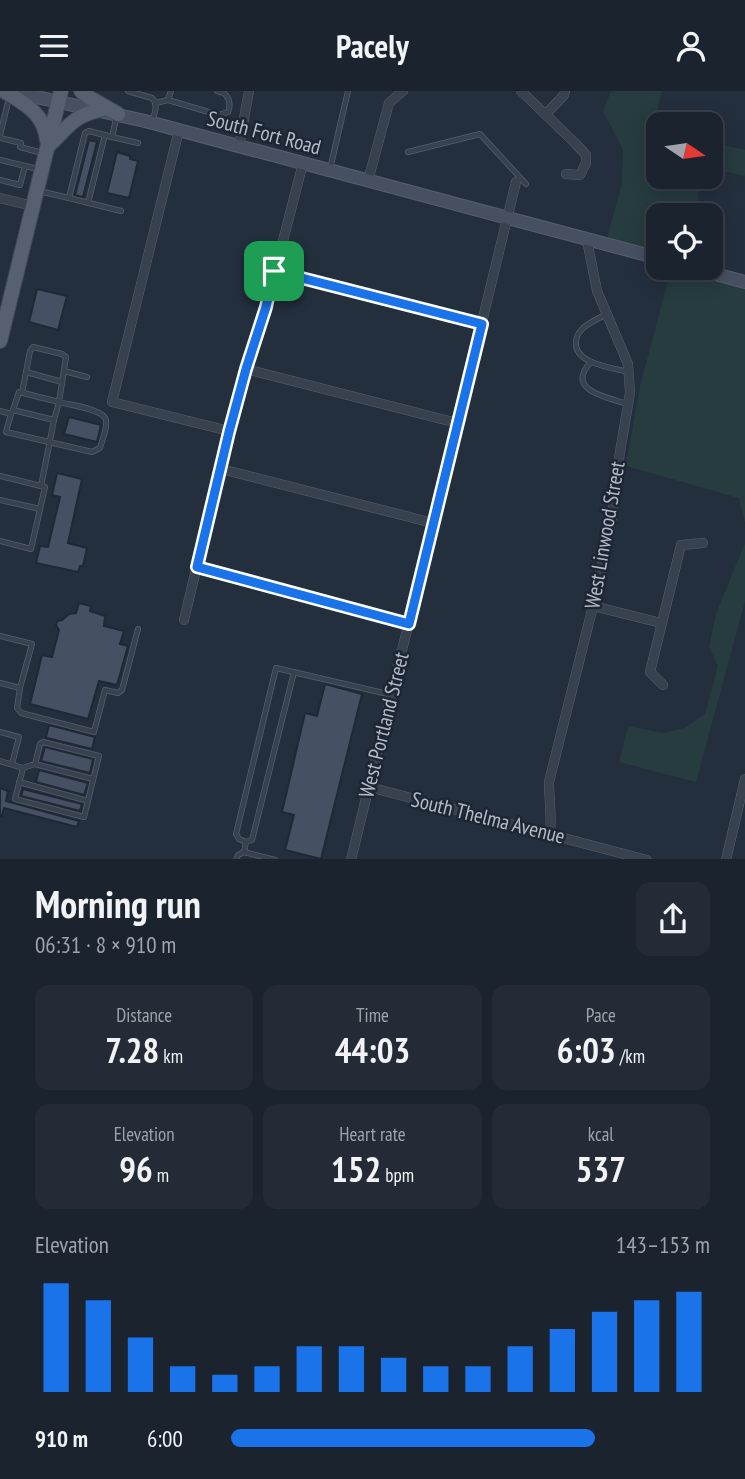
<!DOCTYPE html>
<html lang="en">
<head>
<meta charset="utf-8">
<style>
  body { margin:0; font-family:"PT Sans Narrow",sans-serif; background:#242b36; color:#f1f3f6; height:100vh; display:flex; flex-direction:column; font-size:26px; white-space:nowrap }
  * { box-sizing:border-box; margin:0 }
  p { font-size:23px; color:#a0a4aa }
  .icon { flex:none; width:38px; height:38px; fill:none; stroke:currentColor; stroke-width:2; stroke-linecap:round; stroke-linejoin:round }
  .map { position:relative; height:768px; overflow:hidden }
  .sheet { display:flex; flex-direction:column; background:#1b232e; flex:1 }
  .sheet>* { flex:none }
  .needle { width:46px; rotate:103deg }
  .fabs { position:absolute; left:646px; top:21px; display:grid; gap:14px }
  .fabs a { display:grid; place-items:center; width:77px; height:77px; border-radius:14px; background:#1b232e; box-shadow:0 4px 18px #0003,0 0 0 2px #39404a; font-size:35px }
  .pin { position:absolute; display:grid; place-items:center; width:60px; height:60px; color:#fff; margin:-30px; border-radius:14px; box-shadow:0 4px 10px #0006 }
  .round { display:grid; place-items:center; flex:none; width:74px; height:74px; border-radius:14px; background:#242b36 }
  .head { display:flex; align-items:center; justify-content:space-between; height:119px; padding:0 35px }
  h1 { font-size:38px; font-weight:800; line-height:52px }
  .figures { display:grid; grid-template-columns:repeat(3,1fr); gap:10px; height:119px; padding:7px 35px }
  .figures div { display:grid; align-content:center; border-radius:14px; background:#242b36; text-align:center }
  .figures b { font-size:35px; font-weight:800 }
  .figures small { font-size:19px; font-weight:400 }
  .figures p { font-size:19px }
  .chart { height:196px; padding:14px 35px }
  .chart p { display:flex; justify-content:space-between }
  .chart svg { width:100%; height:126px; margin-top:7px; stroke:#1a73e8; stroke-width:6 }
  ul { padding:0 35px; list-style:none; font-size:23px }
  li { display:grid; grid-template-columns:112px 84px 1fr; align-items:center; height:52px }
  li i { height:18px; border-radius:9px; background:#1a73e8 }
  header { display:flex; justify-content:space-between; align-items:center; height:91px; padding:0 35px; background:#1b232e; font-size:32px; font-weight:800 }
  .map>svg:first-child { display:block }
</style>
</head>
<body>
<header><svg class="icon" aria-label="menu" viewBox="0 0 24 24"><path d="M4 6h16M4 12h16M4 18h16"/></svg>Pacely<svg class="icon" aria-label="person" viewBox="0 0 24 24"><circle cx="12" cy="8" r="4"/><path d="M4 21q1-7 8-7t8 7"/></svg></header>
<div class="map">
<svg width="745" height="769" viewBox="0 0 745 769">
  <rect width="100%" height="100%" fill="#242f3e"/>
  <!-- green -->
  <g fill="#263c3f">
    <polygon points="611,0 662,0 654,33 658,37 658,86 697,86 699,90 697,124 658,124 658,162 606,150 622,93 623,59 603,20"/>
    <polygon points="710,51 745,59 745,85 711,77"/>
    <polygon points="671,179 745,198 745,432 739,407 626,375 640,295"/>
    <polygon points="745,452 745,510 696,691 619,671 628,635 664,642 685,637 705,623 718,575 709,556 716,523"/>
  </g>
  <!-- building -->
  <g fill="#455162" stroke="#1f2835" stroke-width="2">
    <polygon points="89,49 97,51 83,106 75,104"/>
    <polygon points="117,61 130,65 130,68 138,70 129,107 107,102"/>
    <polygon points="37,198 67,205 58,239 29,231"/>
    <polygon points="69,326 101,334 97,351 64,343"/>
    <polygon points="57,382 82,388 68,452 87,457 83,475 80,475 78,481 36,472 40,455 48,456 60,406 52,404"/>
    <polygon points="79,512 91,515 90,520 105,525 104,535 124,540 120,553 128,555 117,594 99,590 88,628 30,613 42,564 52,566 59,539 56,534 57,530 62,529 69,523 76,522"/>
    <polygon points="325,593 362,603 321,768 285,759 294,724 282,721 305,622 317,625"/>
    <polygon points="49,634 95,646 92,658 47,647 46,646"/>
    <polygon points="45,656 93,668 90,682 41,670"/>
    <polygon points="39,679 88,692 84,704 36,691"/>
    <polygon points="0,697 8,700 6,710 79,730 77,736 4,717 2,725 0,725"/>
    <polygon points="23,698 82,713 80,720 21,705"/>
  </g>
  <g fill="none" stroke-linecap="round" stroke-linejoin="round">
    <defs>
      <g id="lane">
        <path d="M128,0L152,7C159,14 154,23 152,32"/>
        <polyline points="168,9 171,0"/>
        <path d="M156,12L168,9L219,24L228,21C231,14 230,8 224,2L217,0"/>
        <polyline points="0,44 9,7"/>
        <polyline points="112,46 138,52"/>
        <polyline points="0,47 21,52 20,56 42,62"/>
        <polyline points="408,61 480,43 526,93"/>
        <polyline points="0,69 38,78"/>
        <polyline points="330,78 348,0"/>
        <polyline points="0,89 20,94 25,75"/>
        <polyline points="39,100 69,107 85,42 89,40 112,46 117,24"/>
        <polyline points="69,107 121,120"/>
        <polyline points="88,112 105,44"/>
        <path d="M607,223C599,227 590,231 583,237C579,241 576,245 576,251C574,273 613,277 629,281"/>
        <path d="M591,271C564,299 608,307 628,313"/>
        <polyline points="64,280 87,286"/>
        <polyline points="26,281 62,291"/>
        <polyline points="13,319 19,301 59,311 66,266 62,263 33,256 30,260 22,302"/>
        <polyline points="0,320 11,323 13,319 54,329 41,395"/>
        <path d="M11,323L6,341L92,361L100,357C102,349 108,336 106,329C104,318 69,314 59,311L54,329"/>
        <polyline points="0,385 45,396 31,458 0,450"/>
        <polyline points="0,409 40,418"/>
        <polyline points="0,545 32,553 20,597 0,592"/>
        <polyline points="20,597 17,617 21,622 94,641 105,599 118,602 122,599 138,538"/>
        <polyline points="0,641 19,646 12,673"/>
        <polyline points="0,670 23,677 35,673 40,653 43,651 99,665 84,726 15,708 23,677"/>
        <polyline points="35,673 93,688"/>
        <polyline points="19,691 88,710"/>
        <polyline points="246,751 239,748 236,743 276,577 392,604"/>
        <polyline points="244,761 275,769"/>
        <polyline points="236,769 238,764 244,761 246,751 252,749 294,581"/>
      </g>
      <g id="street">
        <polyline points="521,0 575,52 586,64 586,72 580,84 566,83"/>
        <polyline points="546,23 564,4 565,0"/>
        <polyline points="179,39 112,311 229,340"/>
        <polyline points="239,55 249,0"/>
        <polyline points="368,90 389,12 403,0"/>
        <polyline points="0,107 33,115"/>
        <polyline points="274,180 482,233"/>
        <polyline points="246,278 457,332"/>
        <polyline points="221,378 433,432"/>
        <polyline points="197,476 409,533"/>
        <polyline points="593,515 661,532"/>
        <polyline points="184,529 229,340 246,278 256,249 266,216 303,72"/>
        <polyline points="663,594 650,581 681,454 703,452"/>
        <polyline points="369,696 647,769"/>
        <path d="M550,742C552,725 549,708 549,691L593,515L612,426L620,361L630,302L628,273L597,200L587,149"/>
        <polyline points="351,769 516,91"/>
        <polyline points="726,769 745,688"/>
      </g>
      <g id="secondary">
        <polyline points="9,0 145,30 658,167"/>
        <polyline points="693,177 745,191"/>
      </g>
      <g id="primary">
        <path d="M4,0C25,13 44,22 47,49"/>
        <polyline points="81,0 90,7 118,23"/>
        <path d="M48,55C68,37 72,25 100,19"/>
        <polyline points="0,250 61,0"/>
      </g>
    </defs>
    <!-- lane casing -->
    <use href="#lane" stroke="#565f6c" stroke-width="6"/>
    <!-- street casing -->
    <use href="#street" stroke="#565f6c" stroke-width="10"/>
    <!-- secondary casing -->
    <use href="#secondary" stroke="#565f6c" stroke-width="14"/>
    <!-- primary casing -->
    <use href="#primary" stroke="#414a57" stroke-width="16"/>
    <!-- lane -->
    <use href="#lane" stroke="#38414e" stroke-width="4.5"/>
    <!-- street -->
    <use href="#street" stroke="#38414e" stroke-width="9"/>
    <!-- secondary -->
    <use href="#secondary" stroke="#465061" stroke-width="12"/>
    <!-- primary -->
    <use href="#primary" stroke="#56606e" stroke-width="14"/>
  </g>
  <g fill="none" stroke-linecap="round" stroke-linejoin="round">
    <defs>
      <polygon id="route" points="274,180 482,233 409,533 197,476 229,341 246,278 266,216"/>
    </defs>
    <!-- route casing -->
    <use href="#route" stroke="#fff" stroke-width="14"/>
    <!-- route -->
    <use href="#route" stroke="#1a73e8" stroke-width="9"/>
  </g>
  <g text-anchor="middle" stroke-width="5" stroke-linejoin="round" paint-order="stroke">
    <!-- street labels -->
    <g font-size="21" fill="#b4bcc9" stroke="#1d2633">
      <text transform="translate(264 42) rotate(15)" y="7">South Fort Road</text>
      <text transform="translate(605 444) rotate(-80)" y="7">West Linwood Street</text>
      <text transform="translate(384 634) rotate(-76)" y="7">West Portland Street</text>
      <text transform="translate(488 727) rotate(14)" y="7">South Thelma Avenue</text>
    </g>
  </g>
</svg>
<div class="fabs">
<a><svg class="needle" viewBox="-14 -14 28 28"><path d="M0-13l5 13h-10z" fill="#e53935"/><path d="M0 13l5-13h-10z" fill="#a0a4aa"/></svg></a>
<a><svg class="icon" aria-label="locate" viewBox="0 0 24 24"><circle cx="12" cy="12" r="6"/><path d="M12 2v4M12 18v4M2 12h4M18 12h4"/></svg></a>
</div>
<div class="pin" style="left:274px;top:180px;background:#1e9e55"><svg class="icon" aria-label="arrive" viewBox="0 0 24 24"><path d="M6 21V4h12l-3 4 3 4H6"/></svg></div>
</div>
<section class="sheet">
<div class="head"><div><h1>Morning run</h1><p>06:31 · 8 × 910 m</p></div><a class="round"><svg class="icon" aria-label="share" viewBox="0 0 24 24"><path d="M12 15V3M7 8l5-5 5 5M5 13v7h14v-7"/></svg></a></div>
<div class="figures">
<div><p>Distance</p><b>7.28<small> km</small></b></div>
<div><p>Time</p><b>44:03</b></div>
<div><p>Pace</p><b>6:03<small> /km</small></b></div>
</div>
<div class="figures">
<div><p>Elevation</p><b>96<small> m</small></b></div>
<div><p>Heart rate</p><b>152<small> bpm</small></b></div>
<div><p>kcal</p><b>537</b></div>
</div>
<div class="chart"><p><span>Elevation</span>143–153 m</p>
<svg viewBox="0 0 160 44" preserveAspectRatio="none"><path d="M5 44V6M15 44V12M25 44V25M35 44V35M45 44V38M55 44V35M65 44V28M75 44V28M85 44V32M95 44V35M105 44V35M115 44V28M125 44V22M135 44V16M145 44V12M155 44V9"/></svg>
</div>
<ul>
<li><b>910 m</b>6:00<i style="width:76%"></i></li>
</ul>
</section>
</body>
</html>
